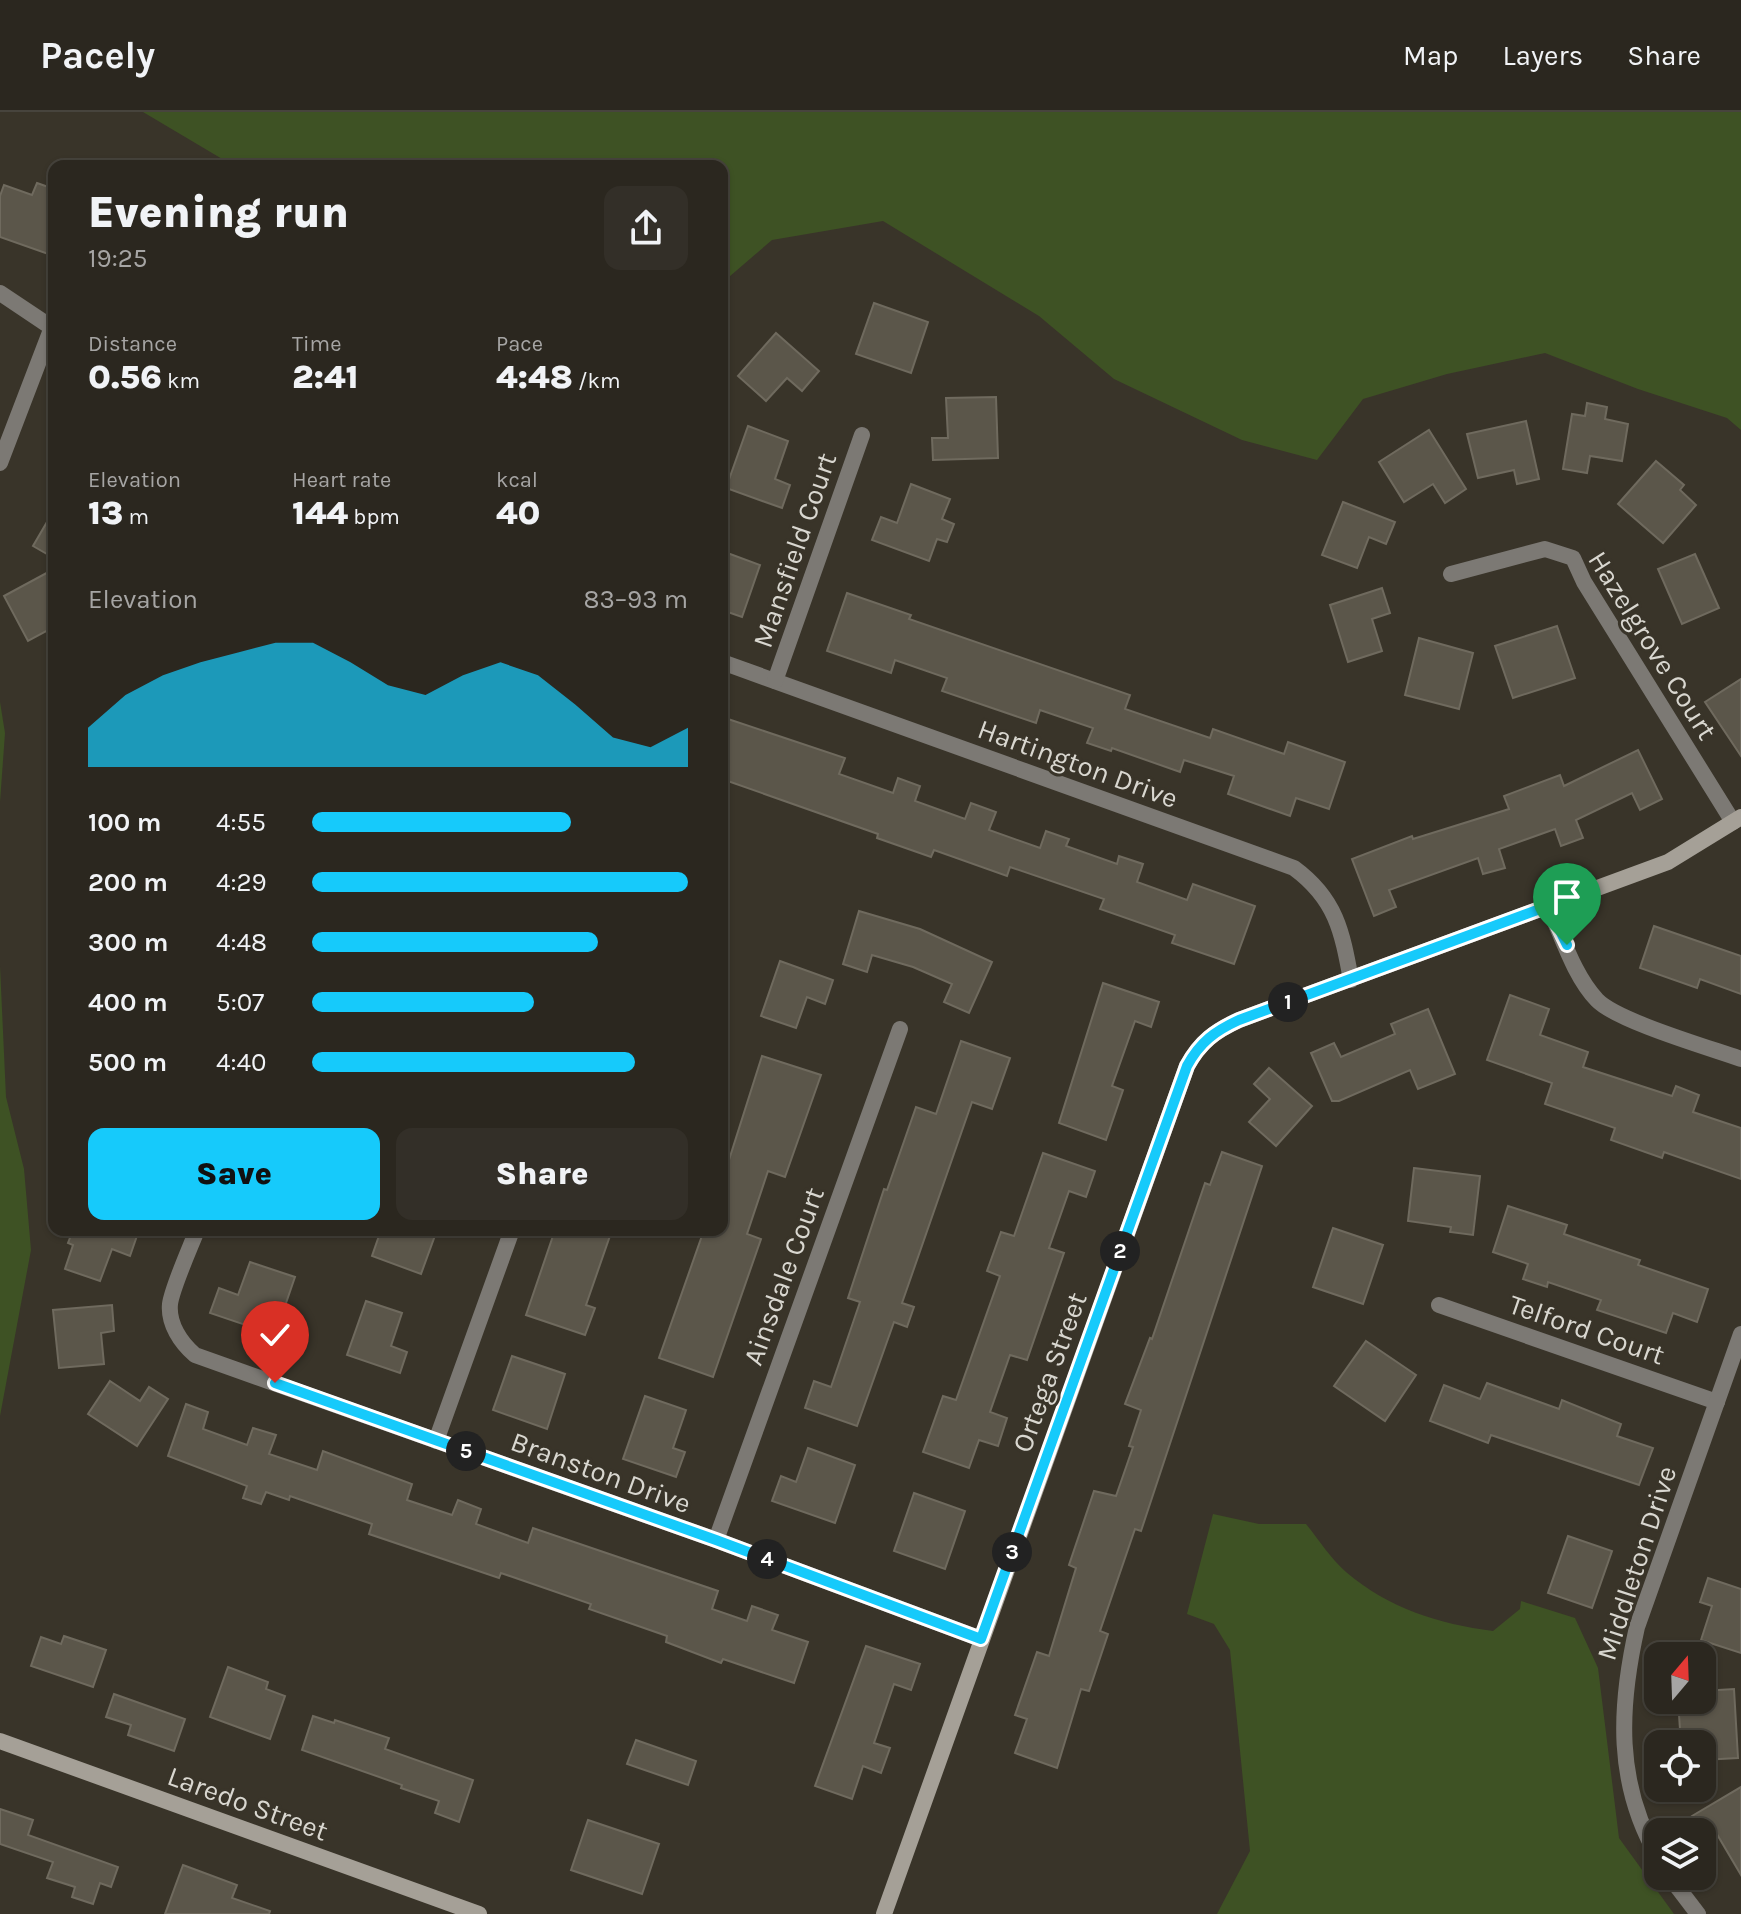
<!DOCTYPE html>
<html lang="en">
<head>
<meta charset="utf-8">
<style>
  body { margin:0; font-family:Karla,sans-serif; background:#332f28; color:#f1f3f6; height:100vh; display:flex; flex-direction:column; font-size:30px; white-space:nowrap }
  * { box-sizing:border-box; margin:0 }
  p { font-size:26px; color:#a6a5a4 }
  .icon { flex:none; width:44px; height:44px; fill:none; stroke:currentColor; stroke-width:2; stroke-linecap:round; stroke-linejoin:round }
  .map { position:relative; flex:1; overflow:hidden }
  .side { position:absolute; left:48px; top:48px; width:680px; height:1076px; display:flex; flex-direction:column; background:#2b271f; border-radius:16px; box-shadow:0 2px 6px #0004,0 0 0 2px #47443d }
  .side>* { flex:none }
  .needle { width:52px; rotate:19deg }
  .buttons { position:absolute; left:1644px; top:1530px; display:grid; gap:16px }
  .buttons a { display:grid; place-items:center; width:72px; height:72px; border-radius:16px; background:#2b271f; box-shadow:0 2px 6px #0004,0 0 0 2px #47443d; font-size:40px }
  .pin { position:absolute; display:grid; place-items:center; width:68px; height:68px; color:#fff; margin:-82px -34px; border-radius:50% 50% 50% 0; rotate:-45deg; box-shadow:0 0 8px #0007 }
  .pin .icon { rotate:45deg }
  .km { position:absolute; width:40px; height:40px; margin:-20px; border-radius:50%; background:#222; color:#fff; font-size:22px; line-height:40px; text-align:center }
  .round { display:grid; place-items:center; flex:none; width:84px; height:84px; border-radius:16px; background:#332f28 }
  .summary { display:flex; align-items:center; justify-content:space-between; height:136px; padding:0 40px }
  h1 { font-size:44px; font-weight:800; line-height:60px }
  .figures { display:grid; grid-template-columns:repeat(3,1fr); gap:12px; height:136px; padding:8px 40px }
  .figures div { display:grid; align-content:center }
  .figures b { font-size:34px; font-weight:800 }
  .figures small { font-size:22px; font-weight:400 }
  .figures p { font-size:22px }
  .chart { height:224px; padding:16px 40px }
  .chart p { display:flex; justify-content:space-between }
  .chart svg { width:100%; height:144px; margin-top:8px; fill:#16cafb; opacity:.7 }
  .action { display:flex; gap:16px; margin-top:auto; padding:16px 40px }
  .action a { flex:1; height:92px; border-radius:16px; background:#16cafb; color:#111; font-size:32px; font-weight:800; line-height:92px; text-align:center }
  .action a+a { background:#332f28; color:#f1f3f6 }
  ul { padding:0 40px; list-style:none; font-size:26px }
  li { display:grid; grid-template-columns:128px 96px 1fr; align-items:center; height:60px }
  li i { height:20px; border-radius:10px; background:#16cafb }
  header { display:flex; align-items:center; gap:48px; box-sizing:border-box; height:112px; padding:0 40px; background:#2b271f; border-bottom:2px solid #47443d }
  header strong { font-size:38px }
  nav { display:flex; gap:44px; margin-inline-start:auto; font-size:28px }
  .map>svg:first-child { display:block }
</style>
</head>
<body>
<header>
<strong>Pacely</strong>
<nav><a>Map</a><a>Layers</a><a>Share</a></nav>
</header>
<div class="map">
<svg width="1741" height="1802" viewBox="0 0 1741 1802">
  <rect width="100%" height="100%" fill="#393429"/>
  <!-- green -->
  <g fill="#3e5224">
    <polygon points="143,0 1741,0 1741,318 1727,306 1638,277 1545,241 1447,262 1363,287 1317,348 1242,328 1114,267 1039,204 883,109 772,128 722,171 722,54 234,54"/>
    <polygon points="0,590 5,621 0,690"/>
    <polygon points="0,854 6,985 24,1057 31,1138 0,1304"/>
    <path d="M1213,1402L1259,1412H1306C1319,1428 1331,1447 1346,1460C1388,1496 1439,1512 1493,1519L1520,1497L1521,1489L1575,1506L1598,1556L1619,1726L1674,1802H1217L1250,1739L1230,1538L1214,1512L1187,1502Z"/>
  </g>
  <!-- building -->
  <g fill="#5b564a" stroke="#6f6a5e" stroke-width="2">
    <polygon points="37,71 54,77 54,144 0,125 0,84 4,73 32,83"/>
    <polygon points="874,191 928,210 911,261 856,242"/>
    <polygon points="776,221 819,259 802,279 787,266 766,289 738,264"/>
    <polygon points="996,285 998,346 933,348 932,326 948,326 946,286"/>
    <polygon points="1587,291 1607,295 1605,307 1628,312 1622,349 1590,344 1587,361 1563,357 1572,302 1585,304"/>
    <polygon points="1526,309 1539,367 1517,372 1514,358 1478,366 1467,322"/>
    <polygon points="748,314 788,329 775,367 790,373 782,396 726,376"/>
    <polygon points="1429,318 1466,377 1445,391 1433,372 1404,390 1379,350"/>
    <polygon points="1656,349 1684,373 1680,378 1696,393 1663,431 1618,392"/>
    <polygon points="911,372 950,387 942,407 954,412 947,430 937,427 929,449 872,428 881,405 897,411"/>
    <polygon points="1343,390 1395,410 1386,432 1369,425 1357,456 1322,443"/>
    <polygon points="54,398 54,446 33,434"/>
    <polygon points="722,439 760,453 742,505 722,498"/>
    <polygon points="1695,442 1719,496 1682,512 1658,457"/>
    <polygon points="54,457 54,515 28,529 4,484"/>
    <polygon points="1382,476 1390,501 1372,507 1382,539 1348,550 1330,493"/>
    <polygon points="847,481 911,503 909,507 1130,583 1125,597 1210,626 1213,617 1284,642 1288,630 1345,650 1329,697 1296,686 1290,704 1228,682 1234,664 1184,648 1180,660 1112,636 1111,639 1087,631 1093,616 1040,598 1036,611 942,579 947,566 895,548 891,561 827,539"/>
    <polygon points="1557,514 1575,566 1513,586 1495,534"/>
    <polygon points="1419,526 1473,541 1459,597 1405,583"/>
    <polygon points="1741,567 1741,644 1705,590"/>
    <polygon points="722,605 845,646 839,662 893,681 898,666 920,674 915,689 965,707 971,691 996,700 989,718 1040,736 1046,719 1069,727 1066,734 1117,752 1119,744 1143,752 1137,770 1187,788 1193,772 1255,794 1234,852 1172,831 1175,823 1100,797 1104,787 1010,755 1007,764 934,738 931,745 877,726 878,722 722,667"/>
    <polygon points="1638,638 1662,687 1640,698 1632,681 1576,708 1583,726 1561,734 1555,717 1499,737 1505,756 1483,762 1478,746 1389,778 1396,795 1374,804 1352,747 1412,724 1413,727 1509,697 1504,684 1560,663 1564,674"/>
    <polygon points="859,799 920,817 992,850 969,901 944,890 952,872 913,855 872,843 867,860 843,852"/>
    <polygon points="1654,814 1741,844 1741,882 1700,867 1697,876 1640,856"/>
    <polygon points="780,849 833,868 825,892 807,885 796,916 761,904"/>
    <polygon points="1103,871 1159,890 1151,915 1135,909 1112,974 1123,978 1106,1028 1059,1011"/>
    <polygon points="1510,883 1549,897 1540,923 1588,940 1583,955 1672,984 1676,974 1699,983 1693,1000 1741,1016 1741,1067 1664,1040 1662,1046 1611,1028 1615,1016 1545,992 1552,971 1487,948"/>
    <polygon points="1428,897 1455,962 1418,977 1410,958 1339,989 1332,989 1311,941 1334,931 1341,945 1395,922 1391,912"/>
    <polygon points="961,929 1010,946 992,997 972,990 902,1191 914,1195 907,1215 894,1210 857,1314 805,1296 814,1269 831,1275 860,1190 848,1186 884,1077 887,1078 916,995 936,1002"/>
    <polygon points="762,944 821,963 785,1065 768,1059 747,1122 761,1127 713,1265 659,1246 704,1118 722,1118 722,1070"/>
    <polygon points="1269,956 1312,994 1276,1034 1249,1010 1270,987 1254,972"/>
    <polygon points="1222,1040 1262,1054 1141,1419 1135,1417 1100,1519 1108,1522 1089,1579 1081,1577 1057,1656 1015,1641 1027,1607 1015,1603 1037,1540 1049,1544 1076,1456 1069,1453 1094,1379 1116,1384 1133,1335 1129,1334 1141,1298 1125,1292 1150,1226 1152,1227 1205,1071 1210,1073"/>
    <polygon points="1043,1041 1095,1059 1086,1085 1069,1079 1049,1136 1064,1141 1027,1248 1010,1243 990,1300 1007,1306 998,1334 979,1328 969,1356 923,1340 943,1284 956,1288 1000,1164 987,1159 1001,1120 1014,1124"/>
    <polygon points="1414,1056 1480,1064 1473,1123 1450,1120 1451,1115 1408,1109"/>
    <polygon points="1508,1094 1567,1113 1564,1122 1640,1148 1638,1153 1708,1177 1697,1210 1673,1201 1666,1221 1597,1198 1601,1188 1548,1170 1547,1175 1523,1167 1528,1152 1493,1140"/>
    <polygon points="1333,1116 1383,1133 1363,1192 1313,1175"/>
    <polygon points="73,1118 139,1118 130,1144 112,1137 100,1169 65,1157 73,1133 68,1131"/>
    <polygon points="381,1118 437,1118 421,1162 372,1144"/>
    <polygon points="555,1118 612,1118 586,1193 595,1196 585,1223 526,1203"/>
    <polygon points="250,1150 295,1165 275,1223 210,1201 219,1176 238,1183"/>
    <polygon points="366,1189 402,1201 391,1234 407,1240 400,1261 347,1243"/>
    <polygon points="112,1193 114,1219 101,1221 104,1252 59,1256 53,1198"/>
    <polygon points="1366,1229 1416,1263 1385,1309 1334,1274"/>
    <polygon points="512,1244 565,1262 547,1317 493,1298"/>
    <polygon points="110,1269 140,1289 149,1275 168,1287 137,1334 88,1302"/>
    <polygon points="1487,1271 1559,1297 1562,1288 1621,1312 1617,1324 1653,1336 1639,1373 1491,1323 1488,1331 1430,1309 1444,1273 1480,1287"/>
    <polygon points="645,1284 686,1298 673,1336 685,1340 676,1365 623,1347"/>
    <polygon points="186,1292 208,1300 203,1317 247,1333 253,1316 276,1323 269,1342 317,1358 323,1339 412,1372 407,1388 452,1403 458,1388 481,1397 476,1412 528,1431 533,1416 718,1479 712,1497 747,1509 752,1494 778,1503 772,1518 808,1530 794,1571 723,1547 721,1551 666,1530 667,1524 589,1497 591,1492 501,1461 499,1466 369,1422 372,1412 290,1384 289,1388 266,1380 261,1392 243,1386 247,1374 168,1344"/>
    <polygon points="808,1336 855,1353 835,1411 772,1389 781,1364 796,1370"/>
    <polygon points="914,1381 965,1399 945,1457 894,1439"/>
    <polygon points="1568,1424 1612,1439 1592,1496 1548,1481"/>
    <polygon points="1708,1466 1741,1477 1741,1541 1701,1528 1712,1494 1700,1490"/>
    <polygon points="64,1524 106,1538 93,1575 31,1554 41,1525 61,1532"/>
    <polygon points="866,1534 920,1552 911,1578 894,1572 874,1631 890,1636 881,1661 863,1654 852,1687 815,1674"/>
    <polygon points="228,1555 268,1570 266,1577 285,1584 270,1627 210,1605"/>
    <polygon points="1734,1577 1738,1646 1702,1648 1702,1632 1681,1632 1678,1588 1702,1588 1702,1579"/>
    <polygon points="114,1582 185,1607 174,1639 128,1623 131,1613 106,1605"/>
    <polygon points="313,1604 334,1611 335,1608 389,1626 385,1637 473,1668 459,1710 435,1701 439,1689 401,1676 402,1673 302,1638"/>
    <polygon points="636,1628 696,1649 688,1673 627,1652"/>
    <polygon points="1741,1675 1741,1763 1715,1719 1705,1725 1692,1704"/>
    <polygon points="0,1697 33,1708 28,1723 118,1755 111,1775 100,1771 93,1792 72,1785 75,1775 47,1766 53,1750 0,1732"/>
    <polygon points="588,1708 659,1732 642,1782 571,1758"/>
    <polygon points="183,1753 237,1773 232,1786 270,1799 269,1802 165,1802"/>
  </g>
  <g fill="none" stroke-linecap="round" stroke-linejoin="round">
    <!-- street -->
    <g stroke="#7c7974" stroke-width="16">
      <polyline points="0,181 54,217"/>
      <polyline points="0,351 52,215"/>
      <polyline points="1451,462 1545,437 1573,446 1584,470 1733,710"/>
      <path d="M722,550L1294,756C1336,787 1342,819 1351,868"/>
      <polyline points="775,569 862,323"/>
      <path d="M1548,794C1562,824 1574,864 1597,888C1617,909 1710,936 1741,947"/>
      <path d="M197,1118C190,1136 172,1176 170,1192C168,1212 181,1231 195,1243L716,1428L981,1527"/>
      <polyline points="1439,1193 1717,1290"/>
      <polyline points="436,1329 512,1118"/>
      <polyline points="716,1428 900,917"/>
      <path d="M1658,1745C1615,1671 1619,1595 1637,1515L1741,1222"/>
      <polyline points="1669,1764 1698,1802"/>
    </g>
    <!-- secondary -->
    <g stroke="#a5a097" stroke-width="16">
      <polyline points="0,1629 479,1802"/>
      <path d="M884,1802L1187,954C1200,930 1215,919 1239,908L1668,750L1741,705"/>
    </g>
  </g>
  <g fill="none" stroke-linecap="round" stroke-linejoin="round">
    <defs>
      <path id="route" d="M275,1271L716,1428L981,1527L1187,954C1200,930 1215,919 1239,908L1548,794L1567,833"/>
    </defs>
    <!-- route casing -->
    <use href="#route" stroke="#fff" stroke-width="16"/>
    <!-- route -->
    <use href="#route" stroke="#16cafb" stroke-width="10"/>
  </g>
  <g text-anchor="middle" stroke-width="6" stroke-linejoin="round" paint-order="stroke">
    <!-- street labels -->
    <g font-size="28" fill="#d9d7d0" stroke="#393429">
      <text transform="translate(794 438) rotate(-71)" y="10">Mansfield Court</text>
      <text transform="translate(1653 533) rotate(58)" y="10">Hazelgrove Court</text>
      <text transform="translate(1078 651) rotate(20)" y="10">Hartington Drive</text>
      <text transform="translate(783 1164) rotate(-70)" y="10">Ainsdale Court</text>
      <text transform="translate(1587 1217) rotate(19)" y="10">Telford Court</text>
      <text transform="translate(1049 1260) rotate(-70)" y="10">Ortega Street</text>
      <text transform="translate(601 1360) rotate(20)" y="10">Branston Drive</text>
      <text transform="translate(1636 1451) rotate(-72)" y="10">Middleton Drive</text>
      <text transform="translate(248 1691) rotate(20)" y="10">Laredo Street</text>
    </g>
  </g>
</svg>
<div class="buttons">
<a><svg class="needle" viewBox="-14 -14 28 28"><path d="M0-13l5 13h-10z" fill="#e53935"/><path d="M0 13l5-13h-10z" fill="#a6a5a4"/></svg></a>
<a><svg class="icon" aria-label="locate" viewBox="0 0 24 24"><circle cx="12" cy="12" r="6"/><path d="M12 2v4M12 18v4M2 12h4M18 12h4"/></svg></a>
<a><svg class="icon" aria-label="layers" viewBox="0 0 24 24"><path d="M12 4l9 5-9 5-9-5zM3 14l9 5 9-5"/></svg></a>
</div>
<div class="pin" style="left:1567px;top:833px;background:#1e9e55"><svg class="icon" aria-label="arrive" viewBox="0 0 24 24"><path d="M6 21V4h12l-3 4 3 4H6"/></svg></div>
<div class="pin" style="left:275px;top:1271px;background:#d93025"><svg class="icon" aria-label="check" viewBox="0 0 24 24"><path d="M5 12l5 5 9-10"/></svg></div>
<b class="km" style="left:1288px;top:890px">1</b>
<b class="km" style="left:1120px;top:1139px">2</b>
<b class="km" style="left:1012px;top:1440px">3</b>
<b class="km" style="left:767px;top:1447px">4</b>
<b class="km" style="left:466px;top:1339px">5</b>
<section class="side">
<div class="summary"><div><h1>Evening run</h1><p>19:25</p></div><a class="round"><svg class="icon" aria-label="share" viewBox="0 0 24 24"><path d="M12 15V3M7 8l5-5 5 5M5 13v7h14v-7"/></svg></a></div>
<div class="figures">
<div><p>Distance</p><b>0.56<small> km</small></b></div>
<div><p>Time</p><b>2:41</b></div>
<div><p>Pace</p><b>4:48<small> /km</small></b></div>
</div>
<div class="figures">
<div><p>Elevation</p><b>13<small> m</small></b></div>
<div><p>Heart rate</p><b>144<small> bpm</small></b></div>
<div><p>kcal</p><b>40</b></div>
</div>
<div class="chart"><p><span>Elevation</span>83–93 m</p>
<svg viewBox="0 0 160 44" preserveAspectRatio="none"><path d="M0 44V32L10 22L20 16L30 12L40 9L50 6L60 6L70 12L80 19L90 22L100 16L110 12L120 16L130 25L140 35L150 38L160 32V44z"/></svg>
</div>
<ul>
<li><b>100 m</b>4:55<i style="width:69%"></i></li>
<li><b>200 m</b>4:29<i style="width:100%"></i></li>
<li><b>300 m</b>4:48<i style="width:76%"></i></li>
<li><b>400 m</b>5:07<i style="width:59%"></i></li>
<li><b>500 m</b>4:40<i style="width:86%"></i></li>
</ul>
<div class="action"><a>Save</a><a>Share</a></div>
</section>
</div>
</body>
</html>
